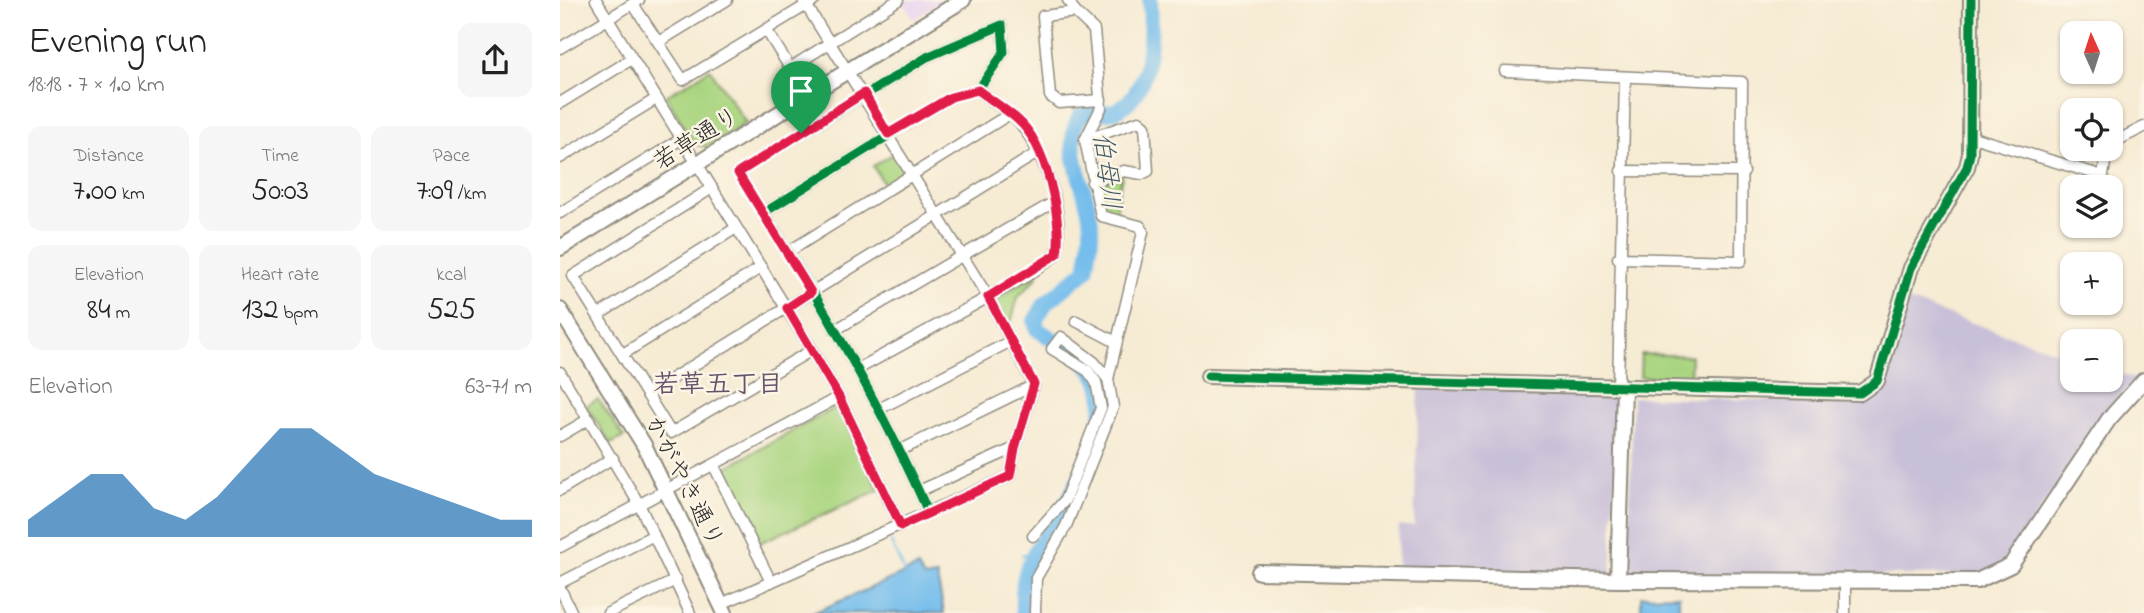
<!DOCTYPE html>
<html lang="en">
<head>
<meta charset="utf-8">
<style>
  body { margin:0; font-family:"Indie Flower","Klee One",sans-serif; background:#f6f6f6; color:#222; height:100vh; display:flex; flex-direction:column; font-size:26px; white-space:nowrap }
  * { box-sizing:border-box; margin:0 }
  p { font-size:23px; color:#767676 }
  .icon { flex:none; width:38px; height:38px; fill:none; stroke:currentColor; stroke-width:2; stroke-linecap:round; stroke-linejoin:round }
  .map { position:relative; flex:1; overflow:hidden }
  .drawer { display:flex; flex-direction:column; background:#fff; width:560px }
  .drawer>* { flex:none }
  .needle { width:46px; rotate:357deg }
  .controls { position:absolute; left:1500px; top:21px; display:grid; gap:14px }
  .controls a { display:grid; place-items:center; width:63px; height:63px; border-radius:14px; background:#fff; box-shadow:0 2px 5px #0004; font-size:35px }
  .pin { position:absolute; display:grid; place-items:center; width:60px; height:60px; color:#fff; margin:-72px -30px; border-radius:50% 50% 50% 0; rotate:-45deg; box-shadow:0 0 7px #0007 }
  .pin .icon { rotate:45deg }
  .round { display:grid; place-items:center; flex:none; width:74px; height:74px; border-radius:14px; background:#f6f6f6 }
  .headline { display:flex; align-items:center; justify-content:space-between; height:119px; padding:0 28px }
  h1 { font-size:38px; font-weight:600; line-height:52px }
  .metrics { display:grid; grid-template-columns:repeat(3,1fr); gap:10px; height:119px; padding:7px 28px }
  .metrics div { display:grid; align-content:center; border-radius:14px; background:#f6f6f6; text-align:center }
  .metrics b { font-size:30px; font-weight:600 }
  .metrics small { font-size:19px; font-weight:400 }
  .metrics p { font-size:19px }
  .chart { height:196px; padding:14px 28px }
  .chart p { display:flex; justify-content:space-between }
  .chart svg { width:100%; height:126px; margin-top:7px; fill:#1f6fb2; opacity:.7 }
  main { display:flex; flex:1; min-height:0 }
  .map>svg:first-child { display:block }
</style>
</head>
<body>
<main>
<section class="drawer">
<div class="headline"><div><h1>Evening run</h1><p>18:18 · 7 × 1.0 km</p></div><a class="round"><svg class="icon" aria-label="share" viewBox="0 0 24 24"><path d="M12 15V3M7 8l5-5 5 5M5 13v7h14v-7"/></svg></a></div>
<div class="metrics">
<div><p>Distance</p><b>7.00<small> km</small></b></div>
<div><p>Time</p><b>50:03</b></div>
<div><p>Pace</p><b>7:09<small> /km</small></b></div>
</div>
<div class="metrics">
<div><p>Elevation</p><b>84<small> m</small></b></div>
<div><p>Heart rate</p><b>132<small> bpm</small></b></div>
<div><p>kcal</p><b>525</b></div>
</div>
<div class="chart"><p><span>Elevation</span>63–71 m</p>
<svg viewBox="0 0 160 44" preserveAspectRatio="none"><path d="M0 44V38L10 30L20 22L30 22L40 34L50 38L60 30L70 18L80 6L90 6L100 14L110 22L120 26L130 30L140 34L150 38L160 38V44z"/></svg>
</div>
</section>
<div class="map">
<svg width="1584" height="613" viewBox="0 0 1584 613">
  <rect width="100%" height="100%" fill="#fcf5e5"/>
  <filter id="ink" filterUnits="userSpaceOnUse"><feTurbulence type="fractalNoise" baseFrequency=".0143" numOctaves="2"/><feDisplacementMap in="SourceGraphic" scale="14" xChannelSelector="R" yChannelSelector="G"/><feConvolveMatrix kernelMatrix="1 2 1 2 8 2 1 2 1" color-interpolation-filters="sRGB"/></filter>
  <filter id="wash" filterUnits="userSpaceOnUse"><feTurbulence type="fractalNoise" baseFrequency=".00686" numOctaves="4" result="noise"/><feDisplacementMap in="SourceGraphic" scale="28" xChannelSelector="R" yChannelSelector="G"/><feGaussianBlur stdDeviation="1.57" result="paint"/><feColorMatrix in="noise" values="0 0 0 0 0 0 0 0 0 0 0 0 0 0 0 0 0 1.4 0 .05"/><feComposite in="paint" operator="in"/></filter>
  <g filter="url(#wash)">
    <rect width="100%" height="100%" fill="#f6ebd3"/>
    <!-- built -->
    <polygon fill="#e6d2f0" points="342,0 384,0 354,19"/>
    <!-- industrial -->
    <g fill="#c8bfd8">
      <polygon points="1348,301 1512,357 1512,380 1550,380 1551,371 1575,379 1550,407 1448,557 1432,569 1409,575 1068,575 1073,397 1295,402 1315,393 1328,377"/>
      <polygon points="859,387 1058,394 1051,577 837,569 839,526 854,526"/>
    </g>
    <!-- green -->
    <g fill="#aad580" stroke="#6a8056" stroke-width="2">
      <polygon points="150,69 186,123 147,147 134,144 106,96"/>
      <polygon points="338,151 351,174 327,189 313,166"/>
      <path d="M562,175L555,215C542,212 541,200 538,189L542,182Z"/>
      <polygon points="476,274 478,276 458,297 449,330 436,304 436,299"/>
      <polygon points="1081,354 1131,356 1130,379 1080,377"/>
      <polygon points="38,399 64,437 51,444 26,406"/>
      <polygon points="279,406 319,490 197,544 161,470"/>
    </g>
    <!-- water -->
    <g fill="#74bdec" stroke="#50748c" stroke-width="2">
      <polygon points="358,567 364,578 377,576 384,613 253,613"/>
      <polygon points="1119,595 1119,613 1081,613 1081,596"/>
    </g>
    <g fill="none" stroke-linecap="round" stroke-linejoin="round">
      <!-- stream -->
      <g stroke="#74bdec" stroke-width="2.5">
        <polyline points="331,542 345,573"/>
        <polyline points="462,555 474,551"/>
      </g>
      <!-- river -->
      <path stroke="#74bdec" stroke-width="16" d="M463,613C463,599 462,584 467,570C475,546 493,528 505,506C523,472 557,412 536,375C525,356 495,342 477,329L475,321L485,304L526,270C529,253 533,233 530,216C525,184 502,146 520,116C533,109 545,116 557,110C592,92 592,33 590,0"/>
    </g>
  </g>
  <g filter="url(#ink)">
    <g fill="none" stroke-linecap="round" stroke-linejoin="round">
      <defs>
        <g id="street">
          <polyline points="36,0 252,350 279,397 341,526"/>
          <polyline points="508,0 515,12 534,30 541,108 525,140 541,216 580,226 583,232 548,379"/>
          <polyline points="73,4 123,80 255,0"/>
          <polyline points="515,12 483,16 490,96 499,103 541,100"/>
          <polyline points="207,31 230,68 338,0"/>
          <polyline points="100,41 167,0"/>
          <polyline points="0,48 79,0"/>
          <polyline points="945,71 1182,82 1181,261 1058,258"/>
          <polyline points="0,103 72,59"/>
          <polyline points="1409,136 1543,176 1547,149"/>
          <polyline points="525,140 579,121 585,126 588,171 582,174 564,171 532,182"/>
          <polyline points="1550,144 1584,127"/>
          <polyline points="0,158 96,99"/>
          <polyline points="1061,171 1184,172"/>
          <polyline points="152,188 13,276 111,433 252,350"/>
          <path d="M205,212L391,97L418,90L444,52L442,25L367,57L178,173C250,281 316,395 369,514"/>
          <polyline points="0,213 121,139"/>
          <polyline points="228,252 448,115"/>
          <polyline points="38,315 176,228"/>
          <polyline points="516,321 556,342"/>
          <polyline points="275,330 494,202"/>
          <polyline points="63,354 202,267"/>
          <path d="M298,369L470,274L497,254C504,212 487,157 460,123C452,113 429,99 418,90"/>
          <polyline points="0,372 79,504 130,613"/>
          <polyline points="1058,388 1065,77"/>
          <polyline points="87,394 479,152"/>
          <polyline points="319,409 451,341"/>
          <polyline points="0,436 29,419"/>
          <polyline points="341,450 474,385"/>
          <polyline points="154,466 211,582"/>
          <polyline points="0,490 53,458"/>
          <polyline points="359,491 455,448"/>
          <polyline points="473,536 505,500 541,408 536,382 528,371 492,349 501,337 534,362 548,379 553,407 506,526 476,578 475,613"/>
          <polyline points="0,547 279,397"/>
          <polyline points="1285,581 1285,613"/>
          <polyline points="0,583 94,535"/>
          <polyline points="0,588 12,613"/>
          <polyline points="161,604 450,476 455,448 474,385 428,297 243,0"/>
          <polyline points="48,613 116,580"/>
        </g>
        <g id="secondary">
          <polyline points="0,248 403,0"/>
          <polyline points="0,310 84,445 165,613"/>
          <polyline points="648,376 1300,393 1317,381 1351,268 1407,167 1410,154 1411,0"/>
          <polyline points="699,572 1058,580 1417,581 1451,565 1549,419 1584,380"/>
          <polyline points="1058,580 1064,388"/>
        </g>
      </defs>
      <!-- street casing -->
      <use href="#street" stroke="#908b7f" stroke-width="13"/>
      <!-- secondary casing -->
      <use href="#secondary" stroke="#908b7f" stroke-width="18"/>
      <!-- street -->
      <use href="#street" stroke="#fff" stroke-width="10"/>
      <!-- secondary -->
      <use href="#secondary" stroke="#fff" stroke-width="14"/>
      <defs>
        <g id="cycleway">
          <path d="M205,212L391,97L418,90L444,52L442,25L367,57L178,173C250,281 316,395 369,514"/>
          <polyline points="648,376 1300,393 1317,381 1351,268 1407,167 1410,154 1411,0"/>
        </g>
      </defs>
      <!-- cycleway casing -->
      <use href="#cycleway" stroke="#fcf5e5" stroke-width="13"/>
      <!-- cycleway -->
      <use href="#cycleway" stroke="#00873e" stroke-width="9"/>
    </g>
  </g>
  <g fill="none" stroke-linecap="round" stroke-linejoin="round" filter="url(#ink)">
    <defs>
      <path id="route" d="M418,90C431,100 446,109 458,120C486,144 503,219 497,254L428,297L474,384L455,448L450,476L341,526L279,397L227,308L251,292L178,173L304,93L328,134L391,97Z"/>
    </defs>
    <!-- route casing -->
    <use href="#route" stroke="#fff" stroke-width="14"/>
    <!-- route -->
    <use href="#route" stroke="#e11d48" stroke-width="9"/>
  </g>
  <g text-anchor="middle" stroke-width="5" stroke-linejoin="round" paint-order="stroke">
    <!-- street labels -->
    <g font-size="24" fill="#2b2b2b" stroke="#fcf5e5">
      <text transform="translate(136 138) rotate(-32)" y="8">若草通り</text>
      <text transform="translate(125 481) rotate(63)" y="8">かがやき通り</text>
    </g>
    <!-- water labels -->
    <g font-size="26" font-style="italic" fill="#415765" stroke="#fcf5e5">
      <text transform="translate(548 171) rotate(83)" y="9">伯母川</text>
    </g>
    <!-- neighbourhood labels -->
    <g font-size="26" font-weight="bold" fill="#63546c" stroke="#fcf5e5">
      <text x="158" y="392">若草五丁目</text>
    </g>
  </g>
</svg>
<div class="controls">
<a><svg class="needle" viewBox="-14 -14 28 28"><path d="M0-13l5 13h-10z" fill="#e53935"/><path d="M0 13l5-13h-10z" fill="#767676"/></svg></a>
<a><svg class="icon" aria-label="locate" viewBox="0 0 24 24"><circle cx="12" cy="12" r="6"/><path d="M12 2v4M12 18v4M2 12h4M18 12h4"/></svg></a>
<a><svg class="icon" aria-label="layers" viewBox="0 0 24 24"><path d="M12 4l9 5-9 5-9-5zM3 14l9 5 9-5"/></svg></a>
<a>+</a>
<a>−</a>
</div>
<div class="pin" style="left:241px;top:133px;background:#1e9e55"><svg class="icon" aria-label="arrive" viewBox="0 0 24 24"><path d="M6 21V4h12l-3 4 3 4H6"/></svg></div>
</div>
</main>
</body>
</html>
